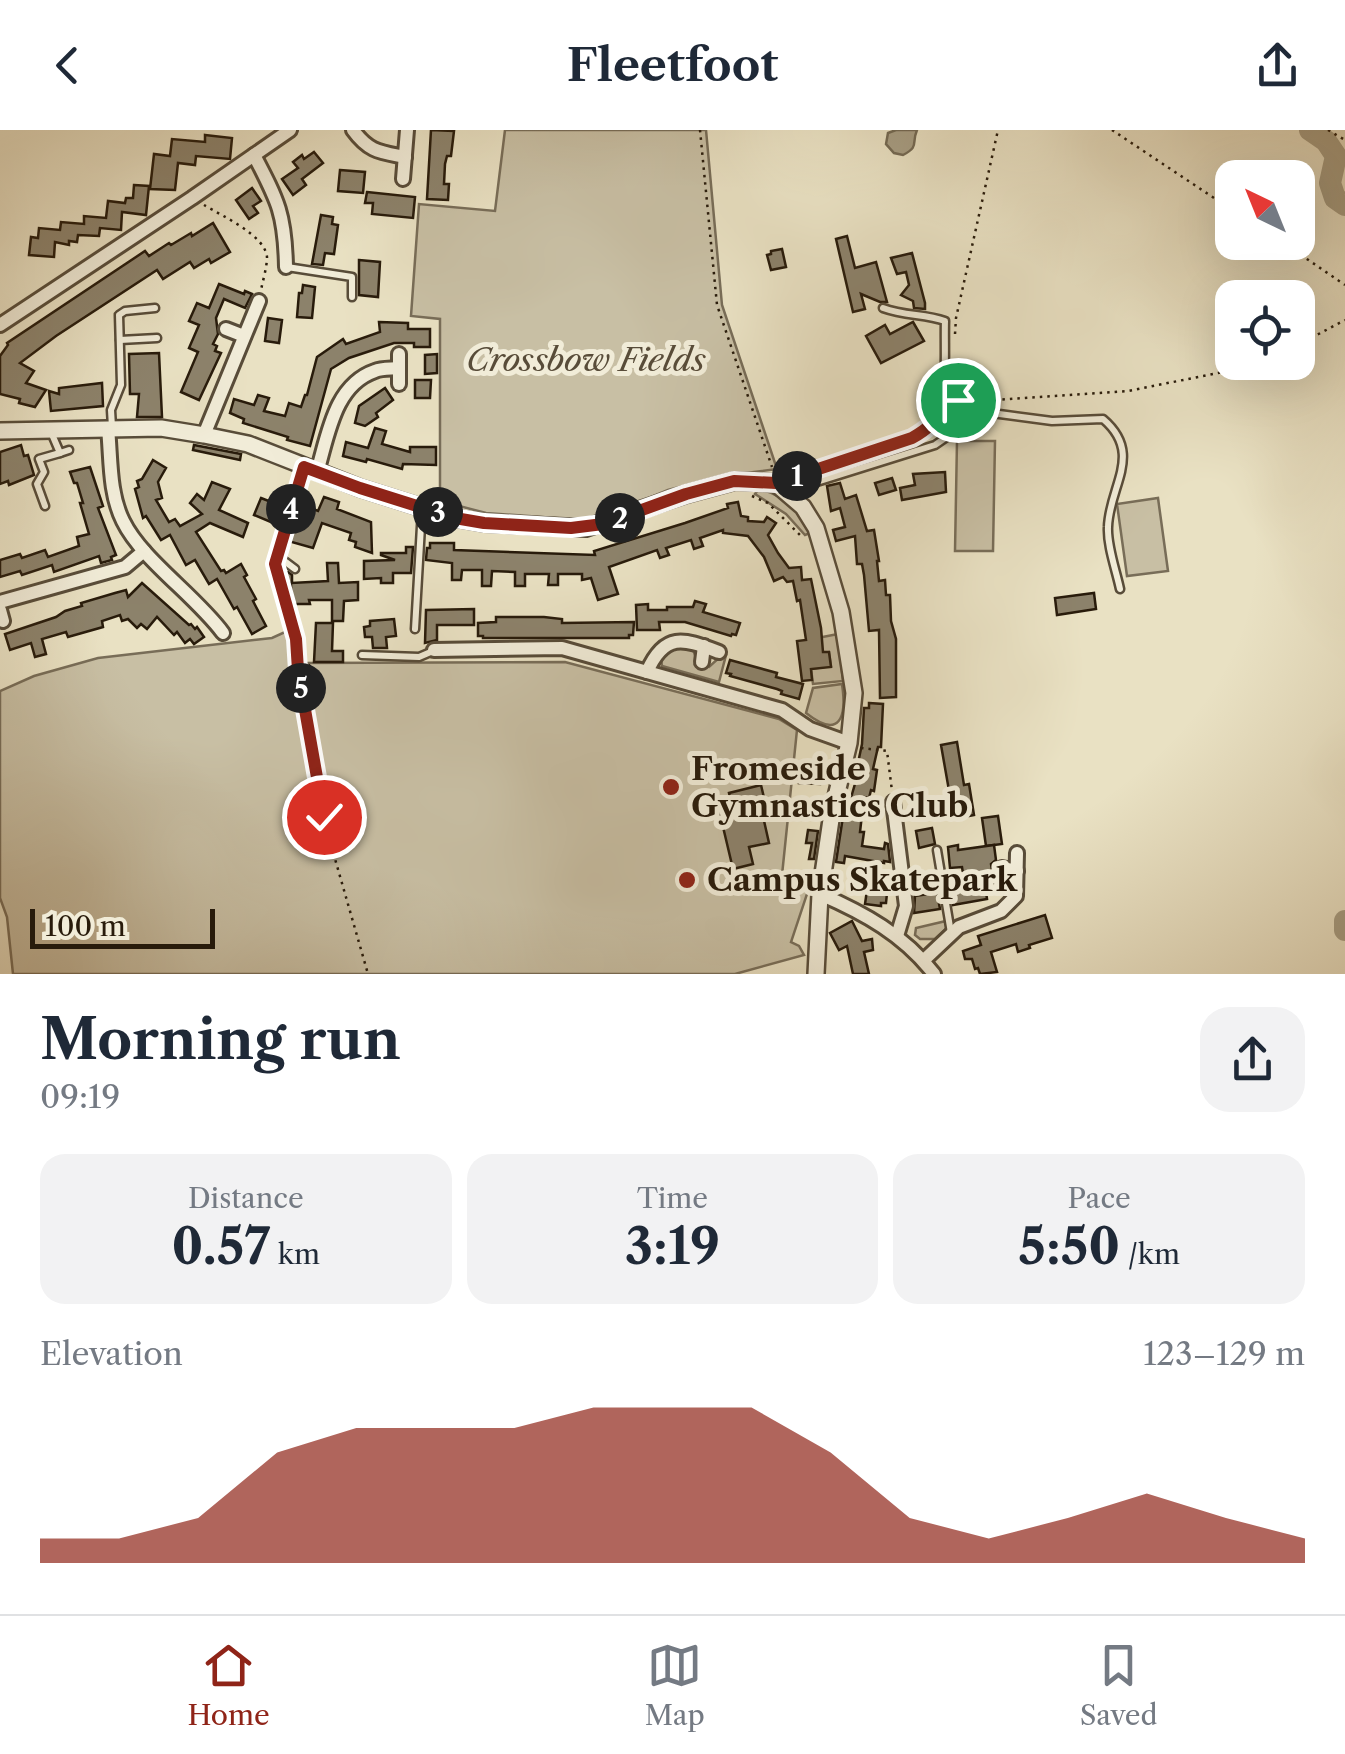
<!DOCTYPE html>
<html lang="en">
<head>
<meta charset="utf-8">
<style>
  body { margin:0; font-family:"Libre Caslon Text",serif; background:#f2f2f3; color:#1f2937; height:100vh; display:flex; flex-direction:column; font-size:38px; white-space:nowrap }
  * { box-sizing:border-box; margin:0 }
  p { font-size:32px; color:#747a83 }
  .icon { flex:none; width:55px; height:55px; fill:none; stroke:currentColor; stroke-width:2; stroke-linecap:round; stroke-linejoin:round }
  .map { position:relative; height:844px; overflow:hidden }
  .sheet { display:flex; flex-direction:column; background:#fff; flex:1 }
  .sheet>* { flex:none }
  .needle { width:65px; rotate:317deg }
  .buttons { position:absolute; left:1215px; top:30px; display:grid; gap:20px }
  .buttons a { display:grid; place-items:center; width:100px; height:100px; border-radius:20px; background:#fff; box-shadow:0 10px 40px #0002; font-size:50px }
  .scale { position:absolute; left:30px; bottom:25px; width:185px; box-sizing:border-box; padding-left:10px; border:5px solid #281b0b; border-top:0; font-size:28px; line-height:35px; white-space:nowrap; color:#281b0b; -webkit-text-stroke:8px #f1ecd8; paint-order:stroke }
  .pin { position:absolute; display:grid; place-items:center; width:85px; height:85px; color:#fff; margin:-42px; border:5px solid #fff; border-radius:50%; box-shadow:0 2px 10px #0007 }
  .km { position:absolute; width:50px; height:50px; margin:-25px; border-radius:50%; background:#222; color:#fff; font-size:28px; line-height:50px; text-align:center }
  .round { display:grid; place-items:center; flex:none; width:105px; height:105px; border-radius:30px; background:#f2f2f3 }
  .head { display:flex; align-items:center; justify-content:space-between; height:170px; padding:0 40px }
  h1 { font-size:55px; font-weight:700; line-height:75px }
  .metrics { display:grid; grid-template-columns:repeat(3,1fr); gap:15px; height:170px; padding:10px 40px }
  .metrics div { display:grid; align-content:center; border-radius:25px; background:#f2f2f3; text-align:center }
  .metrics b { font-size:50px; font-weight:700 }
  .metrics small { font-size:28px; font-weight:400 }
  .metrics p { font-size:28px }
  .chart { height:280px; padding:20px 40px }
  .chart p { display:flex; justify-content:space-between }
  .chart svg { width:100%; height:180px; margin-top:10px; fill:#8f2418; opacity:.7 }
  header { display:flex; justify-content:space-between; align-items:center; height:130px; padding:0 40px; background:#fff; font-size:45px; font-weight:700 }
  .tabs { display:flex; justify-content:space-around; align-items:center; height:140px; border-top:2px solid #e0e1e3; background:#fff; font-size:28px; color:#747a83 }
  .tabs a { display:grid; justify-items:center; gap:5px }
  .tabs .active { color:#8f2418 }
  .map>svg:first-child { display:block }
</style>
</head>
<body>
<header><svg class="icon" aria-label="back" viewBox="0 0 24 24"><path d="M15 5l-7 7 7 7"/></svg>Fleetfoot<svg class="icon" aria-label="share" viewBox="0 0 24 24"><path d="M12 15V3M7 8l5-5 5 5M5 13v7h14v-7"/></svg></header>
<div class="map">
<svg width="1345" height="844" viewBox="0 0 1345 844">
  <rect width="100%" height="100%" fill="#e9e1c3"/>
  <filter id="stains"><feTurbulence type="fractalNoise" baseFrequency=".002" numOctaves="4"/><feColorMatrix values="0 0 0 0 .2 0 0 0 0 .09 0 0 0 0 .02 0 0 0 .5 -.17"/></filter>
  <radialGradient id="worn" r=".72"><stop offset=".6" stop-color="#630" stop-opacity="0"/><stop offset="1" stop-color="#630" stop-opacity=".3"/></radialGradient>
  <!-- green -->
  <g fill="#c8bfa4" stroke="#786d58" stroke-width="2.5">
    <polygon points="505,0 706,0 722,175 777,339 722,346 668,360 605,386 583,390 486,383 440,371 440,189 411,186 419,74 495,81"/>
    <polygon points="957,311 995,311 993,421 955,421"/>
    <path d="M759,359C784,365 800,380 810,403L805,405L786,384L755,364Z"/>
    <polygon points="1158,368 1168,441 1127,446 1117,374"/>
    <polygon points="296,497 299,500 303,533 565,532 779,589 797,600 782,745 811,752 791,812 799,816 804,825 735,844 13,844 7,787 0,768 0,561 34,546 98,528 272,508"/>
    <polygon points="838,504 843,551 813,554 811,539 831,536 829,522 809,524 807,510"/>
    <path d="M685,516L693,520L699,535L709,537L721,526L726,525L719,552L662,536C658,520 673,517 685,516Z"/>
    <path d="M842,554C847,587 840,610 806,583L813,558Z"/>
    <polygon points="946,791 949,796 935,809 920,809 915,805 916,798"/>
  </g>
  <!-- water -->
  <path fill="#a79e84" stroke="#746a54" stroke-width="2.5" d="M896,0H917C911,14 920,16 903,25L894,23L886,14L888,3Z"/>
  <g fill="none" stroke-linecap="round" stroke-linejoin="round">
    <!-- river -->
    <g stroke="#a79e84" stroke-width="22">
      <polyline points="1310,0 1326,11 1336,26 1330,53 1335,68 1345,75"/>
      <polyline points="1345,791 1345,800"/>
    </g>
  </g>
  <!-- building -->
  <g fill="#8c826b" stroke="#281b0b" stroke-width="2.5">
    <polygon points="431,0 454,1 451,26 447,26 445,34 444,54 449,54 448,70 427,69"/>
    <polygon points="205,5 232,8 230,29 196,26 195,35 178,33 175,60 150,59 154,24 170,26 172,9 205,12"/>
    <polygon points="314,22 323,33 302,49 306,55 293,65 282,49 298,38 293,32 302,25 304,29"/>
    <polygon points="340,40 365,42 363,63 338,61"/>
    <polygon points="134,55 149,56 146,85 122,82 121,100 100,98 99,106 78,105 77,112 69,111 69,115 55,112 54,127 29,125 31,107 38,108 39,98 60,100 61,92 84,94 84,86 106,88 108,71 125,73 126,68 133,68"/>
    <polygon points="252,58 261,71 253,76 258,83 249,89 236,70"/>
    <polygon points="367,62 415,67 413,88 372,84 373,73 365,73"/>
    <polygon points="321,85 333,87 332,94 338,95 334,124 325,123 323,135 312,134"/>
    <polygon points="213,93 230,122 211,133 209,129 194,138 190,132 163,149 157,140 56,206 20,233 34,241 26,253 46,260 35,277 19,273 20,269 0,264 0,226 8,215 7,213 145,121 149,126 169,113 171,115 191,103 192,106"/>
    <polygon points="847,106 855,138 876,132 887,172 880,172 861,164 865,179 853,182 836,109"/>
    <polygon points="782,119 786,137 771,140 767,125 771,124 771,121"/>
    <polygon points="912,123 925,173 925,179 914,178 913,171 901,165 909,155 906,142 897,144 891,128"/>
    <polygon points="359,130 380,132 378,167 359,165"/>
    <polygon points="219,154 244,164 245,161 252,164 245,178 224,169 216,188 218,204 213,214 217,216 215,221 221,223 199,270 181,262 198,222 189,218 199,195 189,191 197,173 209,178"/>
    <polygon points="303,155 315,157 312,188 297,187 299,163 302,163"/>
    <polygon points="268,188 282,190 279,213 265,211"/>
    <polygon points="379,192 408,193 408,199 430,199 430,217 414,217 414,213 394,213 349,228 331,239 310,316 287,310 288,307 243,293 244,289 230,283 234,269 254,275 258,265 269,268 264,281 285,286 289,273 301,277 305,265 307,265 317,227 343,209 346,214 380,202"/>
    <polygon points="913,192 924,211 881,233 866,206 885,195 890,204"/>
    <polygon points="159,223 162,287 137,287 139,264 130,264 129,224"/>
    <polygon points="437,224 437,243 425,244 425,225"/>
    <polygon points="415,250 431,250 430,268 415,268"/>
    <polygon points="102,253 103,276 51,281 49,261 59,264 59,258"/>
    <polygon points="385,258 393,270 376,283 378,287 365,296 355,293 359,276"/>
    <polygon points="375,298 386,301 382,314 410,322 410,317 436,317 436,335 403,334 402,339 367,329 366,332 343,326 346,312 368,318"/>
    <polygon points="21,315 24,326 28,325 34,345 9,355 8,351 0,354 0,322"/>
    <polygon points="194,315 241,324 240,330 193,320"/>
    <polygon points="153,330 166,338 158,352 162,368 156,370 169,392 175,389 180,396 202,384 190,373 197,364 204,370 212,352 230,359 219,380 248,393 243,407 210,393 196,402 221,441 224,440 226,443 241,434 247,445 244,447 256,469 253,471 266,496 252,504 237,477 234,479 217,449 209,454 195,430 186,435 170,405 161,410 146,386 143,388 135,359 139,357 137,351 142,349"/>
    <polygon points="90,337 103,376 98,378 116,425 111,427 112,430 101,433 99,426 54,442 52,435 22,445 20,441 0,447 0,430 20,424 22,428 45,420 48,427 79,416 77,407 89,404 80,373 83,373 77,353 74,353 70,342"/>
    <polygon points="945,342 946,362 902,370 900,358 915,355 913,344"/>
    <polygon points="892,348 896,360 879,365 875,353"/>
    <polygon points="840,353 845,369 856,365 867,401 874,400 879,431 877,431 879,451 885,450 886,465 890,465 891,491 896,509 896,567 880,568 879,500 869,501 864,445 862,434 857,434 855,406 836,411 833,400 845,397 840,378 831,381 827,356"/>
    <polygon points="324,367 339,372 337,379 371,392 372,423 355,417 356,412 349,410 351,403 322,393 313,418 288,411 300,374 318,381"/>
    <polygon points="261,368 284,377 278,395 254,385"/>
    <polygon points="738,372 741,386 748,387 748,391 764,392 767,387 776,393 768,405 778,423 789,438 801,437 802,450 811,449 821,498 823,522 829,522 831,537 811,539 812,550 802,551 797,511 806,510 800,470 797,471 793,451 787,452 783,447 774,451 764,427 748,406 723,403 723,400 700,408 703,416 694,419 691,410 666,418 669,425 660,428 657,420 609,437 618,464 598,470 591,448 582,450 582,444 558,444 558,455 548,455 549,444 525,444 525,456 515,456 515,442 492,441 491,456 482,456 482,440 462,440 461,450 452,450 452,433 426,430 427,418 430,418 430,413 454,413 454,420 595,425 594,421 685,393 728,378 727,374"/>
    <polygon points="406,417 413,417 411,443 393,443 393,453 381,453 381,448 364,449 364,431 395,430 381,425 381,423 406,423"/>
    <polygon points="327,433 338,433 339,453 358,452 358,470 344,471 343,491 332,491 332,470 309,470 310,474 291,474 291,453 281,454 281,443 288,442 292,445 292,453 328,451"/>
    <polygon points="142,453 189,495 191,494 195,499 197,497 204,507 194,514 190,509 185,513 177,502 174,505 157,487 147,499 141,494 137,498 128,489 122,491 120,485 102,491 103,497 68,507 66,502 42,509 46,524 35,527 31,513 10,520 5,504 56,487 65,481 82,476 81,473 115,463 126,460 128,467"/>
    <polygon points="1094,463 1096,479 1057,485 1055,468"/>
    <polygon points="695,471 706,474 703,482 740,493 736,505 732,504 731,506 685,492 659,492 660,500 637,500 636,475 648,474 648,480 667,480 667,477 693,477"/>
    <polygon points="474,479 474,495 437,495 437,510 425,513 426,480"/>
    <polygon points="496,487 544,487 562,489 562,493 634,492 633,505 629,505 629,508 483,508 483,506 478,506 478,493 496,492"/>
    <polygon points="394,489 396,506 386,507 387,518 373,518 372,507 365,507 364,497 370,496 370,491"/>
    <polygon points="316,493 333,493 332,521 343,521 343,532 314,532"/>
    <polygon points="730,530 777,543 776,547 803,554 799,569 781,564 782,561 777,559 730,546 731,544 726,543"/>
    <polygon points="869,573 883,574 881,617 878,617 873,639 877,640 874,661 871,660 869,668 864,667 860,702 864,702 862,716 884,719 885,713 888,714 890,732 884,731 884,733 845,726 844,733 836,732 844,680 845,678 848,678 861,633 858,633 862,614 864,578 869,578"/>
    <polygon points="957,612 964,655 969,654 974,685 954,689 941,615"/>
    <polygon points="800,638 821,639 820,654 799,653"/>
    <polygon points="761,655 765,672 760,673 769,713 749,717 753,734 733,739 719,680 732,677 729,663"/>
    <polygon points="998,686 1002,714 986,716 982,688"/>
    <polygon points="932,698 935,714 919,718 916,701"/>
    <polygon points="808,700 818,701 814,729 809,729 812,713 806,713"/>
    <polygon points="958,715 958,720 994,715 996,730 991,734 994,753 985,754 987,769 953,775 950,759 965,756 962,737 950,738 948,717"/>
    <polygon points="868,753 882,754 881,762 887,763 886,773 881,773 881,776 865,774"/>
    <polygon points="935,763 937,763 940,779 914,783 915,766"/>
    <polygon points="1045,785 1052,808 1029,815 1030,818 1018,822 1016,814 991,822 997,842 980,844 978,838 975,839 972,829 965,829 963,821 981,815 978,806"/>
    <polygon points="852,791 862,811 872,809 873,820 864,822 869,844 853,844 847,816 839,820 830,803"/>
  </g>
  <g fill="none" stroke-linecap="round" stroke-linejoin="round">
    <defs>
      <g id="service">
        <polyline points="287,137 352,147 352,167"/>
        <polyline points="120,210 157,208"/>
        <polyline points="112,297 111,280 121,255 119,185 125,181 155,178"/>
        <polyline points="60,323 69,320"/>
        <path d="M777,353L912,308C922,303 931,298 937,288C948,271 944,214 945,191C925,184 905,186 883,178"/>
        <path d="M788,361L935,315L951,304L966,289L992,283L1052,291L1103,289C1144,324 1109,356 1108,397C1107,416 1116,440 1120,459"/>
        <polyline points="45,376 37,354 44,342 39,329 60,323 51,302"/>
        <polyline points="295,439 279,427 278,419 304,338"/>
        <polyline points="415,499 422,379"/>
        <polyline points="362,525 419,527 433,521"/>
        <polyline points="937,720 951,803"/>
      </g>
      <g id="minor">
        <path d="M353,0C369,22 380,22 405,27"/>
        <path d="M254,25C278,71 285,84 286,137"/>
        <polyline points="403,49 407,0"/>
        <polyline points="0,195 192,68 290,0"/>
        <polyline points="226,199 244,206"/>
        <polyline points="399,224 399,254"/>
        <path d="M108,298C111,329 109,363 123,391C142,430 195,465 223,503"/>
        <polyline points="204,305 259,171"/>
        <path d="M317,342C328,306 334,255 375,241C382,238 392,239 399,238"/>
        <polyline points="0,472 125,437 144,421"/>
        <polyline points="0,480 3,491"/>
        <polyline points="434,520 562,518 782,580 810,599 849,613"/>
        <polyline points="702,532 704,516"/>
        <path d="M647,542C665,501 684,509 719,522"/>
        <polyline points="893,672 906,776 897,806"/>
        <polyline points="1002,738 1017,741"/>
        <path d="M820,764C864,783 904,805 934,844"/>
        <polyline points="924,830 959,797 1001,781 1016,766 1017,723"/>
      </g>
      <polyline id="tertiary" points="0,301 161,298 204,305 248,314 360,358 455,388 484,393 586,398 687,364 735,351 775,353 803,377 816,398 841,482 854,563 849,613 832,683 820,764 816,844"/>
    </defs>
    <!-- service casing -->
    <use href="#service" stroke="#584c39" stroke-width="11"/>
    <!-- minor casing -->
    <use href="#minor" stroke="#584c39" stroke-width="18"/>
    <!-- tertiary casing -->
    <use href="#tertiary" stroke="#584c39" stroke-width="20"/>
    <!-- path -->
    <g stroke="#281b0b" stroke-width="2.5" stroke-dasharray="2.5 5" stroke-linecap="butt">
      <polyline points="700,0 717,175 772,337"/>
      <polyline points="1112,0 1232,80"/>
      <polyline points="1328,0 1345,10"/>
      <path d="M204,75C222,86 265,105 267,127C267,137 263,150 261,160"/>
      <polyline points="1282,112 1345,155"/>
      <polyline points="955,204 956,188 998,0"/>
      <polyline points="1298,215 1345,190"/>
      <polyline points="950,273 1128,261 1228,241 1255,232"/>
      <polyline points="752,366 768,373 803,408"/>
      <polyline points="276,437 296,509 297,540 323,687 368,844"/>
      <polyline points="299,523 314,541"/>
      <polyline points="861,618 887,621 892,661"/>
    </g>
    <!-- service -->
    <use href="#service" stroke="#f1ecd8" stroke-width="6"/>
    <!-- minor -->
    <use href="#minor" stroke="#f1ecd8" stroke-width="12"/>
    <!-- tertiary -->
    <use href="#tertiary" stroke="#f1ecd8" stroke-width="15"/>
  </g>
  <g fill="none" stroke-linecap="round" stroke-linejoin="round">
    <defs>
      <path id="route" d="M324,687L298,540L296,509L275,434L304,337L360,358L455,388L484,393L571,398L603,394L686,364L734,351L776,353L912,308C928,299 937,291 943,274L952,273L958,270"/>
    </defs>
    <!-- route casing -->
    <use href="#route" stroke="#fff" stroke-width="20"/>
    <!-- route -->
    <use href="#route" stroke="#8f2418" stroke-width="12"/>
  </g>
  <!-- markers -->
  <g fill="#8f2418" stroke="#f1ecd8" stroke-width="4">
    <circle cx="671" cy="657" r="10"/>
    <circle cx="687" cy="750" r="10"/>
  </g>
  <g text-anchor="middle" stroke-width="10" stroke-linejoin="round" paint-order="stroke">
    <!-- park labels -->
    <g font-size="32" font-style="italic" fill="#584c39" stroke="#f1ecd8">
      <text x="586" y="241">Crossbow Fields</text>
    </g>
    <!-- poi labels -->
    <g font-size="32" font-weight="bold" fill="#281b0b" stroke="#f1ecd8" text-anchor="start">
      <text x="691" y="650">Fromeside<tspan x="691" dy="37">Gymnastics Club</tspan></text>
      <text x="707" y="761">Campus Skatepark</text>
    </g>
  </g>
  <rect width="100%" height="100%" filter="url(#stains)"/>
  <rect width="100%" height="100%" fill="url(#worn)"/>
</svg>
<div class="buttons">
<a><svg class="needle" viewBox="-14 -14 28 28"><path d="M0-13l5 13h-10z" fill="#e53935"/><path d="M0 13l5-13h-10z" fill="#747a83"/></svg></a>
<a><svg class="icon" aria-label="locate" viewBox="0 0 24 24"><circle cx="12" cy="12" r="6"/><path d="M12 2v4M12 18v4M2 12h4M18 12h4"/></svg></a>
</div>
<div class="scale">100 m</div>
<div class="pin" style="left:958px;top:270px;background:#1e9e55"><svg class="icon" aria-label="arrive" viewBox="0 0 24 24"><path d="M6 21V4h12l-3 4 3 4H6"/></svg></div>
<div class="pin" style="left:324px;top:687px;background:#d93025"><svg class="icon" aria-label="check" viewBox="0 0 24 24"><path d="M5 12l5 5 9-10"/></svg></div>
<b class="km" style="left:797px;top:346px">1</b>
<b class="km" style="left:620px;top:388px">2</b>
<b class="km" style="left:438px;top:382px">3</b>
<b class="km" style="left:291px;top:379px">4</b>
<b class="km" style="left:301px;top:558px">5</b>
</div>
<section class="sheet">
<div class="head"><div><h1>Morning run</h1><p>09:19</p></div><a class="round"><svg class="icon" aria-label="share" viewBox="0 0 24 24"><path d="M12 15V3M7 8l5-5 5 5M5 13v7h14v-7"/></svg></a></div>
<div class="metrics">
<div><p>Distance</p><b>0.57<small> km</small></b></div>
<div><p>Time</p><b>3:19</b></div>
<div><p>Pace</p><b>5:50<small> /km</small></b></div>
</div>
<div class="chart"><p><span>Elevation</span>123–129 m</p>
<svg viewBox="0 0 160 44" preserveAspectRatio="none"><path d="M0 44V38L10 38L20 33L30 17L40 11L50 11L60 11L70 6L80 6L90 6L100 17L110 33L120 38L130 33L140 27L150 33L160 38V44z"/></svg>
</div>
</section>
<nav class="tabs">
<a class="active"><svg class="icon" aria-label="home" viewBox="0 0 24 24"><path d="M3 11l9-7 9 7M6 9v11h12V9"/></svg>Home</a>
<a><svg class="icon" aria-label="map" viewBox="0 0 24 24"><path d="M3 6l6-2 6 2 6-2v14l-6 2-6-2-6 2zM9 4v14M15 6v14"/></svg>Map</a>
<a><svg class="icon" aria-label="saved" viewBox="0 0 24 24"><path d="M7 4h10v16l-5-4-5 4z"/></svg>Saved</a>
</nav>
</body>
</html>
